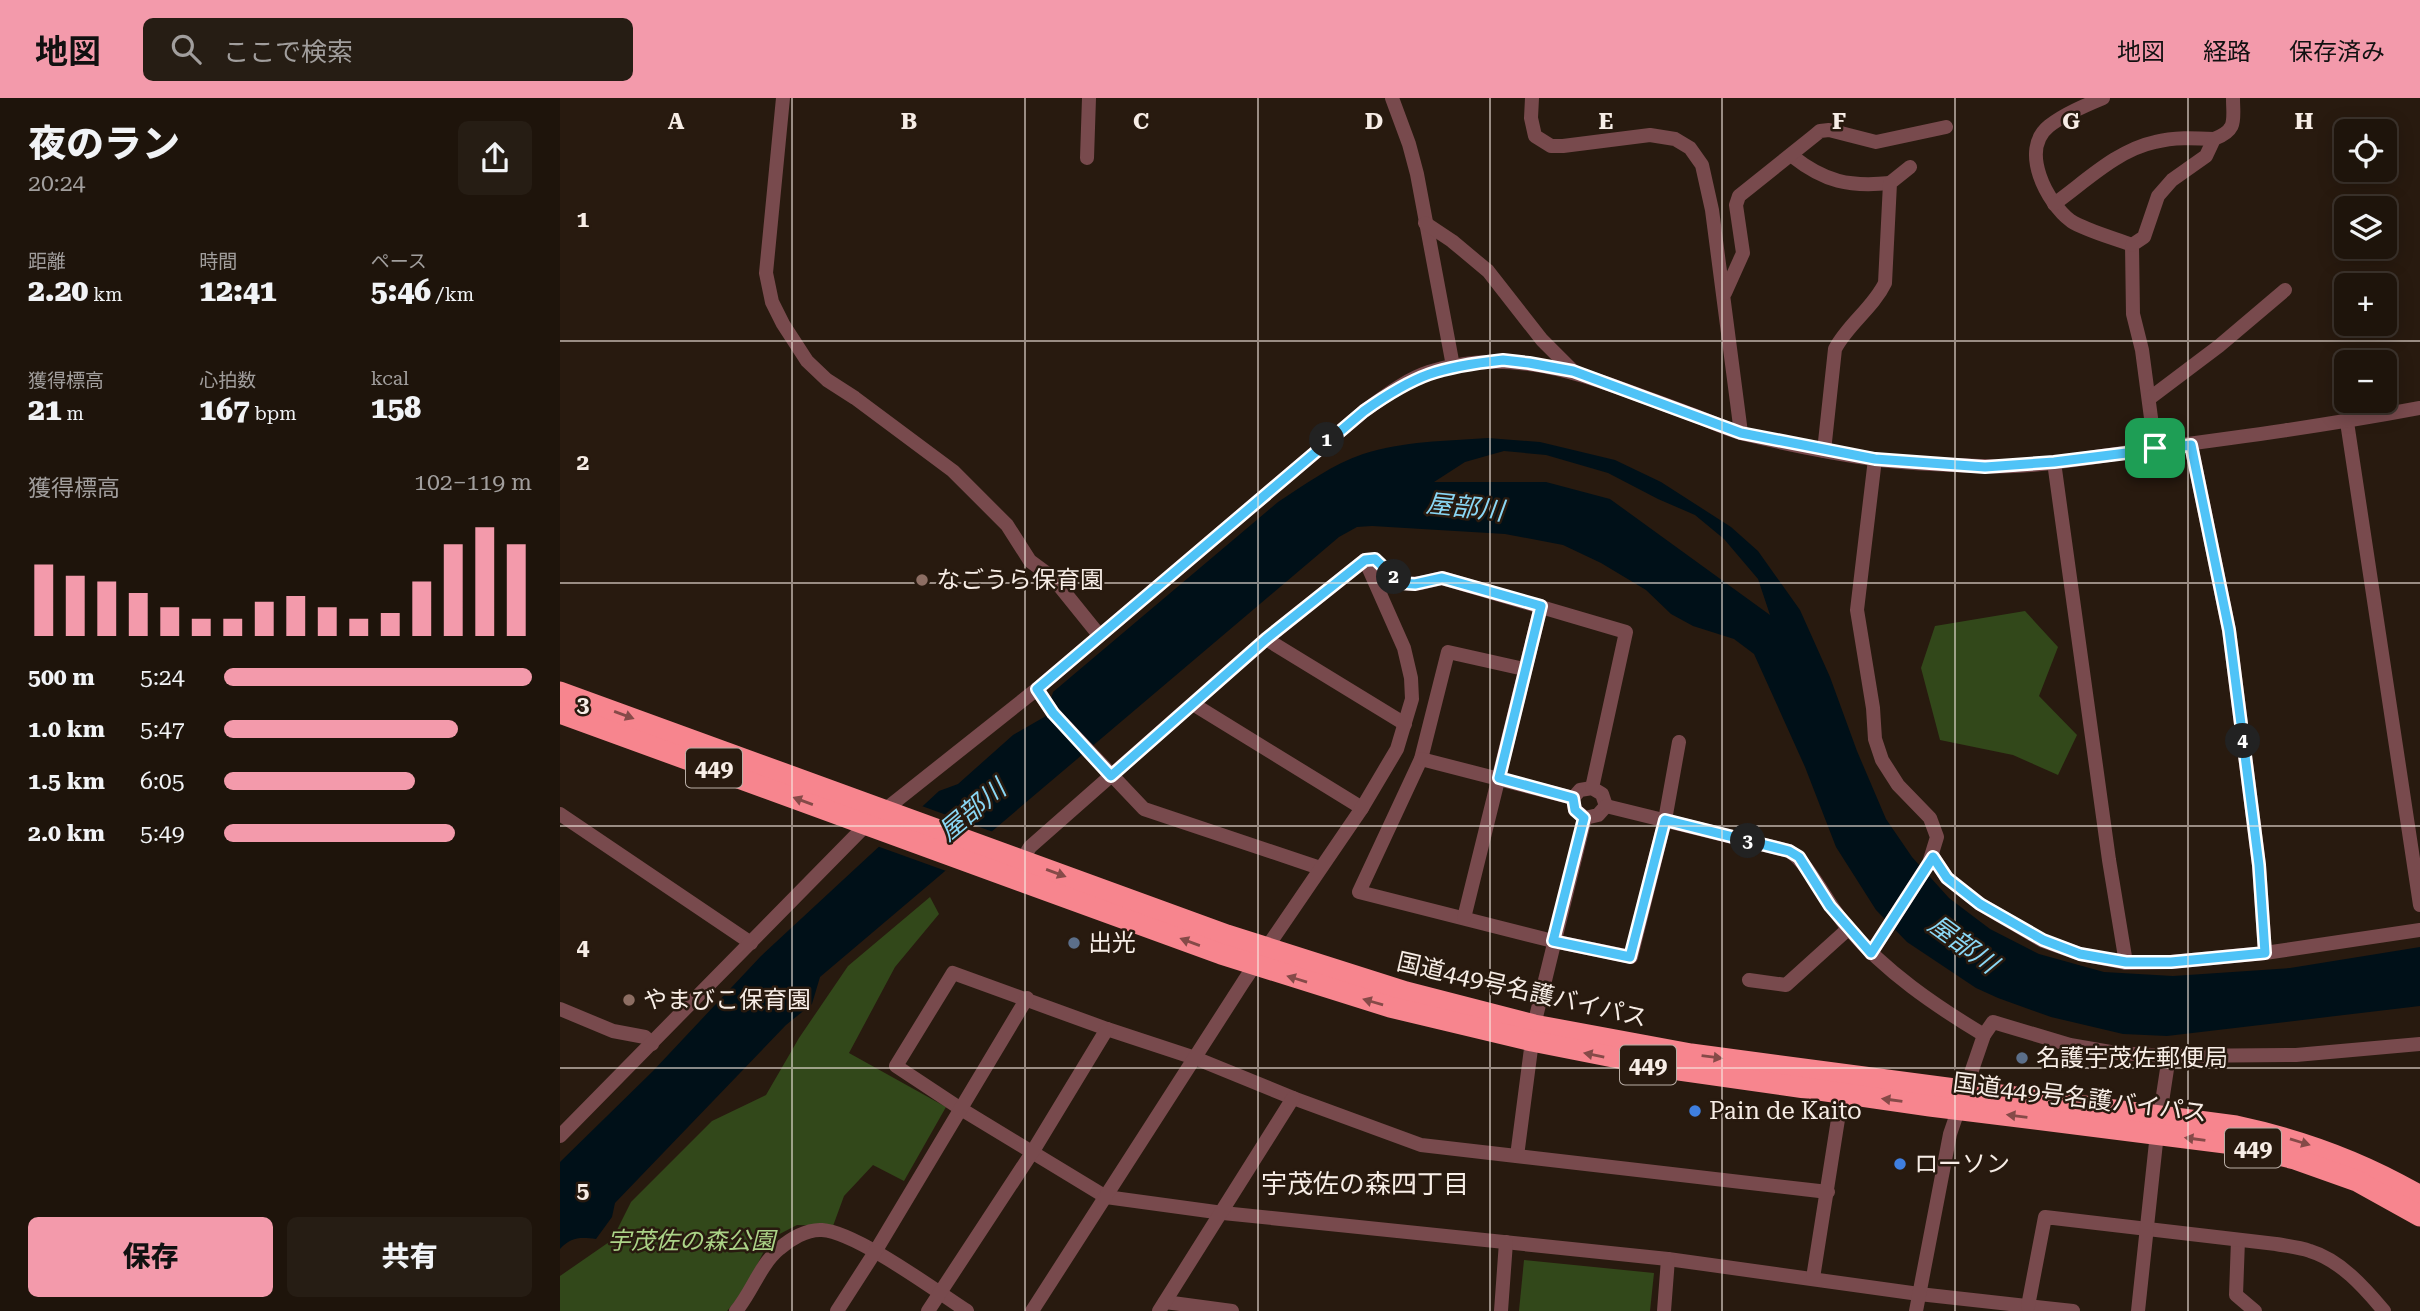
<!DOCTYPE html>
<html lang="ja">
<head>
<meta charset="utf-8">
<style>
  body { margin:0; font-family:"Roboto Serif","Noto Sans JP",serif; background:#261d14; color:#f1f3f6; height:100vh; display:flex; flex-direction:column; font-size:26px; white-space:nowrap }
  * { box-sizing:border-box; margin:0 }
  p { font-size:23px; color:#a19e9d }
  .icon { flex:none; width:38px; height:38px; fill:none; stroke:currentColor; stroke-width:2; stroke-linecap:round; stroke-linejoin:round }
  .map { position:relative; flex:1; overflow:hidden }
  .sheet { display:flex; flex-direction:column; background:#1e140b; width:560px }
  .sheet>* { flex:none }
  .buttons { position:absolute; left:1774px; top:21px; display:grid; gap:14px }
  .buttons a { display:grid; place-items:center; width:63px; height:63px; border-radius:10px; background:#1e140b; box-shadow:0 4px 18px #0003,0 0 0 2px #3c332c; font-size:35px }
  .pin { position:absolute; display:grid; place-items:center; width:60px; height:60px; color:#fff; margin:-30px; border-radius:14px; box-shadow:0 4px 10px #0006 }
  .km { position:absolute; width:35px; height:35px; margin:-18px; border-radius:50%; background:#222; color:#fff; font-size:19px; line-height:35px; text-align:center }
  .round { display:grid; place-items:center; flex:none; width:74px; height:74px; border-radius:10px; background:#261d14 }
  .summary { display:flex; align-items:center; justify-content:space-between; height:119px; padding:0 28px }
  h1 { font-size:38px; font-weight:800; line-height:52px }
  .metrics { display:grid; grid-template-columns:repeat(3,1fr); gap:10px; height:119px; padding:7px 28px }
  .metrics div { display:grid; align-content:center }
  .metrics b { font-size:30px; font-weight:800 }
  .metrics small { font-size:19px; font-weight:400 }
  .metrics p { font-size:19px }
  .chart { height:196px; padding:14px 28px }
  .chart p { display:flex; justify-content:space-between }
  .chart svg { width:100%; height:126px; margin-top:7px; stroke:#f39aab; stroke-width:6 }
  .cta { display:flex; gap:14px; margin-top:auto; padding:14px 28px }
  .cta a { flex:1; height:80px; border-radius:10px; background:#f39aab; color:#111; font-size:28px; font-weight:800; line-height:80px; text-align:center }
  .cta a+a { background:#261d14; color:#f1f3f6 }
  ul { padding:0 28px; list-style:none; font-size:23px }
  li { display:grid; grid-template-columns:112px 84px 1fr; align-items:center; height:52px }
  li i { height:18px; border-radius:9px; background:#f39aab }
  header { display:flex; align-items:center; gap:42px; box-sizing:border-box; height:98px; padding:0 35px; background:#f39aab; color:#111 }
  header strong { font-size:33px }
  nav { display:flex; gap:38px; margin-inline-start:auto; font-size:24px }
  .search { width:490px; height:63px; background:#261d14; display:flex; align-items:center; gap:18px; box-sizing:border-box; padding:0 24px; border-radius:10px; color:#a19e9d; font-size:26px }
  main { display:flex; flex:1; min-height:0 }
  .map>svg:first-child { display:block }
</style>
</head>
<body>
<header>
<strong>地図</strong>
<div class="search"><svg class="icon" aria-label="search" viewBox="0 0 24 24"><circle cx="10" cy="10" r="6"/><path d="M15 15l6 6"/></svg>ここで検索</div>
<nav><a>地図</a><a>経路</a><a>保存済み</a></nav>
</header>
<main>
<section class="sheet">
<div class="summary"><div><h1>夜のラン</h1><p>20:24</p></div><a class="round"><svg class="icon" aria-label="share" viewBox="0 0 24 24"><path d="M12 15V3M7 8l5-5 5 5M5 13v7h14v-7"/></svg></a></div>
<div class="metrics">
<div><p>距離</p><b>2.20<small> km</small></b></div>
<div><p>時間</p><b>12:41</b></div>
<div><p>ペース</p><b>5:46<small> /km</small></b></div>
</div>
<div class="metrics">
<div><p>獲得標高</p><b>21<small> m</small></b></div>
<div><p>心拍数</p><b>167<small> bpm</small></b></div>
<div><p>kcal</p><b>158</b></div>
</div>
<div class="chart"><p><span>獲得標高</span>102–119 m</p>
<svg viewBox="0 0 160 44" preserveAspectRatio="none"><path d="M5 44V19M15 44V23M25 44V25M35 44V29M45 44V34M55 44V38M65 44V38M75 44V32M85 44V30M95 44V34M105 44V38M115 44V36M125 44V25M135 44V12M145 44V6M155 44V12"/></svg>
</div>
<ul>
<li><b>500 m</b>5:24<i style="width:100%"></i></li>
<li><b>1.0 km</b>5:47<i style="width:76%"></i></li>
<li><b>1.5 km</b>6:05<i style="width:62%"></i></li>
<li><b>2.0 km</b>5:49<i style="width:75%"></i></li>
</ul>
<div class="cta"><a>保存</a><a>共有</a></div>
</section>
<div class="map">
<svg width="1860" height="1213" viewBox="0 0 1860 1213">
  <rect width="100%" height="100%" fill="#281a0f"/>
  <!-- green -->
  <g fill="#32481a">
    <polygon points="1465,513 1498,549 1479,598 1517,637 1498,677 1453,657 1380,642 1361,570 1375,528"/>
    <polygon points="370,799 379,816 335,869 289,955 386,1009 344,1083 313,1067 284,1098 273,1128 237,1127 210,1141 184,1193 167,1213 0,1213 0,1178 52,1142 71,1104 152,1023 206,997 239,940 288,868"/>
    <polygon points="964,1162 1094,1175 1090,1213 959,1213"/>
  </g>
  <!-- water -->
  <path fill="#001018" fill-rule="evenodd" d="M928,340L980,344L1055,362L1101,384L1171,429L1198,453L1240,512L1270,579L1297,653L1326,721L1352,759L1389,800L1430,831L1479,856L1544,874L1613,878L1730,870L1860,849V908L1607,938L1563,936L1491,919L1438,900L1416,890L1347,844L1316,812L1276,749L1245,669L1194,556L1174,541L1133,528L1111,516L1086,492L1041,465L1003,447L945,436L812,428L797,429L779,439L260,879L252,906L226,927L55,1105L52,1119L36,1141C20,1139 11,1139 0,1151V1064L93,973L201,858L379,693L398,686L453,637L486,618L493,594L718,404C744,387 773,366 803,356C843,343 886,343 928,340ZM944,353L986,357L1048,375L1098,401L1135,417L1164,441L1198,481L1210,517L1050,401L986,384H874L905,364Z"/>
  <!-- pier -->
  <polygon fill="#281a0f" points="359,707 436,735 389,774 314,747"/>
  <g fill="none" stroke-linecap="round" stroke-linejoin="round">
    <!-- minor -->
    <g stroke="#784a4d" stroke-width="14">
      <polyline points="223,0 206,175 212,204 223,226 247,263 267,282 295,300 393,373 447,427 470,463 493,480 539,537"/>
      <polyline points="832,0 849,46 857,76 893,268"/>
      <polyline points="972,0 971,20 975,38 991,48 1003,48 1090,37 1115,41 1130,50 1142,67 1152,112 1181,335"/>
      <path d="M1543,0C1526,7 1504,16 1489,28C1459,52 1487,105 1511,123C1527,133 1554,140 1572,147"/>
      <path d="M1232,58C1265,84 1289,89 1330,85"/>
      <polyline points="527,60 529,0"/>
      <path d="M1494,106C1525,84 1557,52 1595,44C1614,39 1634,40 1654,41"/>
      <polyline points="865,125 892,143 928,173 982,242 1013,273"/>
      <polyline points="1572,147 1573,216 1582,252 1595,350"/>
      <path d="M1572,147L1584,139L1598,98L1612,82L1646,58L1654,41C1678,32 1673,22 1673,0"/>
      <polyline points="1165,195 1183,155 1176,107 1179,98 1254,38 1260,33 1269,32 1316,44 1386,29"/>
      <polyline points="1590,300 1659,248 1725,192"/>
      <polyline points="1787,324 1860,807"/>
      <polyline points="1631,347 1669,532 1699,767 1705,855"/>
      <path d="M1264,353L1275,251C1288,226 1313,210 1325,185L1330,85L1350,69"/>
      <polyline points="1494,364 1549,762 1566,865"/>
      <polyline points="706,541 845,626"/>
      <polyline points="964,571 888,554 861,661 799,794 993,843 1071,859 1105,722 1119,644"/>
      <polyline points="477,591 493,615 584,711 760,770"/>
      <polyline points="633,606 802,710"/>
      <polyline points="861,661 1013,700"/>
      <polygon points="1032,690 1042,696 1046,708 1038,717 1025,720 1015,712 1013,700 1020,692"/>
      <path d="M1046,708L1229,753C1250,766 1269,809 1288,830C1326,874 1374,907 1424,937"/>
      <polyline points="0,716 191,845"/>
      <polyline points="1373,759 1387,780 1420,806 1483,843 1520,856 1566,865 1611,864 1705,855 1860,832"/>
      <path d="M462,762L470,749L706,541L805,462H815C845,489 842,490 882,480L1066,534L1032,690"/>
      <polyline points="904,820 981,508"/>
      <polyline points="1311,855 1369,765 1377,739 1370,720 1338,687 1322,662 1315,641 1313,610 1297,512 1315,361"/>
      <polyline points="1189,882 1226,887 1288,831"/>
      <polyline points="0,911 53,933 85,939 92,946"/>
      <polyline points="974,927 1025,720"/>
      <polyline points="1600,1017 1609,958"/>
      <path d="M0,1038L307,726L477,591L804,313C825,298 845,282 869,274C959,244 1044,285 1128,315C1146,321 1165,331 1184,336C1226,346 1270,355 1313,361C1348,366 1386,367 1422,368C1474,371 1538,358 1590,351C1680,339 1770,327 1860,310"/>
      <polyline points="957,1058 972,943"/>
      <polyline points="1268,1094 861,1047 733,1000 635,960 547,931 393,875 336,968 401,1011 546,1099 663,1115 1108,1161 1359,1196 1513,1213"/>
      <polyline points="1678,1142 1676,1197 1695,1213"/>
      <polyline points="1253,1180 1282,996"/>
      <polyline points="605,1204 672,1213"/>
      <path d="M1468,1208L1485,1119L1716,1146C1727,1148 1739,1149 1750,1153C1780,1162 1804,1189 1824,1213"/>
      <path d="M176,1213C192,1194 200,1167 219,1151C230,1141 247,1131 262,1132C296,1134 376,1193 407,1213"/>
      <polyline points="277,1213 315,1154 467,900"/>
      <polyline points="368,1213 473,1053 547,931"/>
      <polyline points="472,1213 684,883 802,710 837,651 852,601 851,580 844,550 805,462"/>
      <polyline points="599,1213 733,1000"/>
      <polyline points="941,1213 946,1144"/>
      <polyline points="1104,1213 1108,1161"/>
      <polyline points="1356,1213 1390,1036 1424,937 1433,924 1510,947 1556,955 1609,958 1736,957 1860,946"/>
      <polyline points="1578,1213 1597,1035"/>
    </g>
    <!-- highway -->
    <g stroke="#f7858e" stroke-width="21">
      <path d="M0,594L667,837L846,894L974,927L1131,956L1676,1028C1742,1042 1802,1064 1860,1098"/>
      <polyline points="0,615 661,856 830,909 972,943 1119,972 1370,1008 1673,1046 1735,1061 1797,1083 1860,1118"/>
    </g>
  </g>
  <!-- one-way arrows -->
  <defs><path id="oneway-solid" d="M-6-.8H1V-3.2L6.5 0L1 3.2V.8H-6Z" transform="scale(1.75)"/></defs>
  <g fill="#854a48">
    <use href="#oneway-solid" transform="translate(64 617) rotate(20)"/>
    <use href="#oneway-solid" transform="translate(243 703) rotate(-160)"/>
    <use href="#oneway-solid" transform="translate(496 775) rotate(20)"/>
    <use href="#oneway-solid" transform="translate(630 844) rotate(-160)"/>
    <use href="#oneway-solid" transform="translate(737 881) rotate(-163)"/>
    <use href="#oneway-solid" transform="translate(813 904) rotate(-164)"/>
    <use href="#oneway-solid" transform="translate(1034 957) rotate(-168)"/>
    <use href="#oneway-solid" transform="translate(1152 959) rotate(7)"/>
    <use href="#oneway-solid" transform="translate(1332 1002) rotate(-172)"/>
    <use href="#oneway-solid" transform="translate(1457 1018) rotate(-173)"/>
    <use href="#oneway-solid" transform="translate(1635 1041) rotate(-172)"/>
    <use href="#oneway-solid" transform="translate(1740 1044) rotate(17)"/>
  </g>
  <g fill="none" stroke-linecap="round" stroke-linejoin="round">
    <defs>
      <path id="route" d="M943,262L969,265L1013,273L1181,335L1315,361L1425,369L1494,364L1631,347L1669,532L1699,767L1705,855L1611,864H1566L1520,856L1483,842L1420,806L1387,780L1373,759L1311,855L1270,808L1239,759L1229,753L1105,722L1070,859L993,843L1024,720L1015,712L1013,700L939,680L981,508L882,480L855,486L840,485L815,461L805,462L706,541L551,678L493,615L477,591L804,313C856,276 879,269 943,262Z"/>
    </defs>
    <!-- route casing -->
    <use href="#route" stroke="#fff" stroke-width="14"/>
    <!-- route -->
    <use href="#route" stroke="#4fc3f7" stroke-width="9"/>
  </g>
  <!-- grid -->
  <path fill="none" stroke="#f7ede6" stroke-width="2" stroke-opacity="0.55" d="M232,0V1213M465,0V1213M698,0V1213M930,0V1213M1162,0V1213M1395,0V1213M1628,0V1213M0,243H1860M0,485H1860M0,728H1860M0,970H1860"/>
  <!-- markers -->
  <g fill="#8d6e63" stroke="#281a0f" stroke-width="2.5">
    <circle cx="362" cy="482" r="7"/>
    <circle cx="69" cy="902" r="7"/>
  </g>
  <g fill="#5c6f8a" stroke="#281a0f" stroke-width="2.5">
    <circle cx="514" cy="845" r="7"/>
    <circle cx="1462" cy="960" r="7"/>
  </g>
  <g fill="#3f7fe0" stroke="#281a0f" stroke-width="2.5">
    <circle cx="1135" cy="1013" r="7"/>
    <circle cx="1340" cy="1066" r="7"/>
  </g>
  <g text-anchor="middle" stroke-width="5" stroke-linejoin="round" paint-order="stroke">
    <!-- shield labels -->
    <g fill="#281a0f" stroke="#b9aea6" stroke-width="2">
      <rect x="126" y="650.5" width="56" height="39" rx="5"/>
      <rect x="1060" y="947.5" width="56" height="39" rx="5"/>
      <rect x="1665" y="1030.5" width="56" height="39" rx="5"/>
    </g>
    <g font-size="23" font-weight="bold" fill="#f7ede6">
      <text x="154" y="678">449</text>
      <text x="1088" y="975">449</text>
      <text x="1693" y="1058">449</text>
    </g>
    <!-- poi labels -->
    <g font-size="24" fill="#f7ede6" stroke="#281a0f" text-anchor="start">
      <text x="376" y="490">なごうら保育園</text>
      <text x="528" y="853">出光</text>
      <text x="83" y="910">やまびこ保育園</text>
      <text x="1476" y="968">名護宇茂佐郵便局</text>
      <text x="1149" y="1021">Pain de Kaito</text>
      <text x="1354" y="1074">ローソン</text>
    </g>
    <!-- street labels -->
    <g font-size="24" fill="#f7ede6" stroke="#281a0f">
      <text transform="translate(962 892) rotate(13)" y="8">国道449号名護バイパス</text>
      <text transform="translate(1520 1000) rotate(7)" y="8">国道449号名護バイパス</text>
    </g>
    <!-- park labels -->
    <g font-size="24" font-style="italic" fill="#abd387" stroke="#281a0f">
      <text x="131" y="1151">宇茂佐の森公園</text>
    </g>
    <!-- water labels -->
    <g font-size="26" font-style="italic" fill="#8ad7f5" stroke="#281a0f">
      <text transform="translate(905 409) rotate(6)" y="9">屋部川</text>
      <text transform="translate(412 712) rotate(-40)" y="9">屋部川</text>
      <text transform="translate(1403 846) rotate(36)" y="9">屋部川</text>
    </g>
    <!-- neighbourhood labels -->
    <g font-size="26" fill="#f7ede6" stroke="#281a0f">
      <text x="805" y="1095">宇茂佐の森四丁目</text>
    </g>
  </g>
  <g font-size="23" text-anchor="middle" font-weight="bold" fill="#f7ede6" stroke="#281a0f" stroke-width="5" stroke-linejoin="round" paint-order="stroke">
    <text x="116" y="31">A</text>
    <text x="349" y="31">B</text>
    <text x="581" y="31">C</text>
    <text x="814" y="31">D</text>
    <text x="1046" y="31">E</text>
    <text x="1279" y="31">F</text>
    <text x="1511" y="31">G</text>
    <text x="1744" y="31">H</text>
    <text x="23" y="129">1</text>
    <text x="23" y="372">2</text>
    <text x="23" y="614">3</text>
    <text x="23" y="857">4</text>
    <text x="23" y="1100">5</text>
  </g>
</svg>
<div class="buttons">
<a><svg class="icon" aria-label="locate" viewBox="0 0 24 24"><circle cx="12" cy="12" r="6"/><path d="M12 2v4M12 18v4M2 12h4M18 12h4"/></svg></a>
<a><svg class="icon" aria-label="layers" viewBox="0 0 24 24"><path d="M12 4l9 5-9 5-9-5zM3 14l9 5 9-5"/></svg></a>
<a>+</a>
<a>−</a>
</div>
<div class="pin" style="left:1595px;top:350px;background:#1e9e55"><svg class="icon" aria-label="arrive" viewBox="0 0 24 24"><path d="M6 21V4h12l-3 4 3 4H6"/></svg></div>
<b class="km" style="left:767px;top:342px">1</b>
<b class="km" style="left:834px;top:479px">2</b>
<b class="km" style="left:1188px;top:743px">3</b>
<b class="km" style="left:1683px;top:643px">4</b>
</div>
</main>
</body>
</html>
